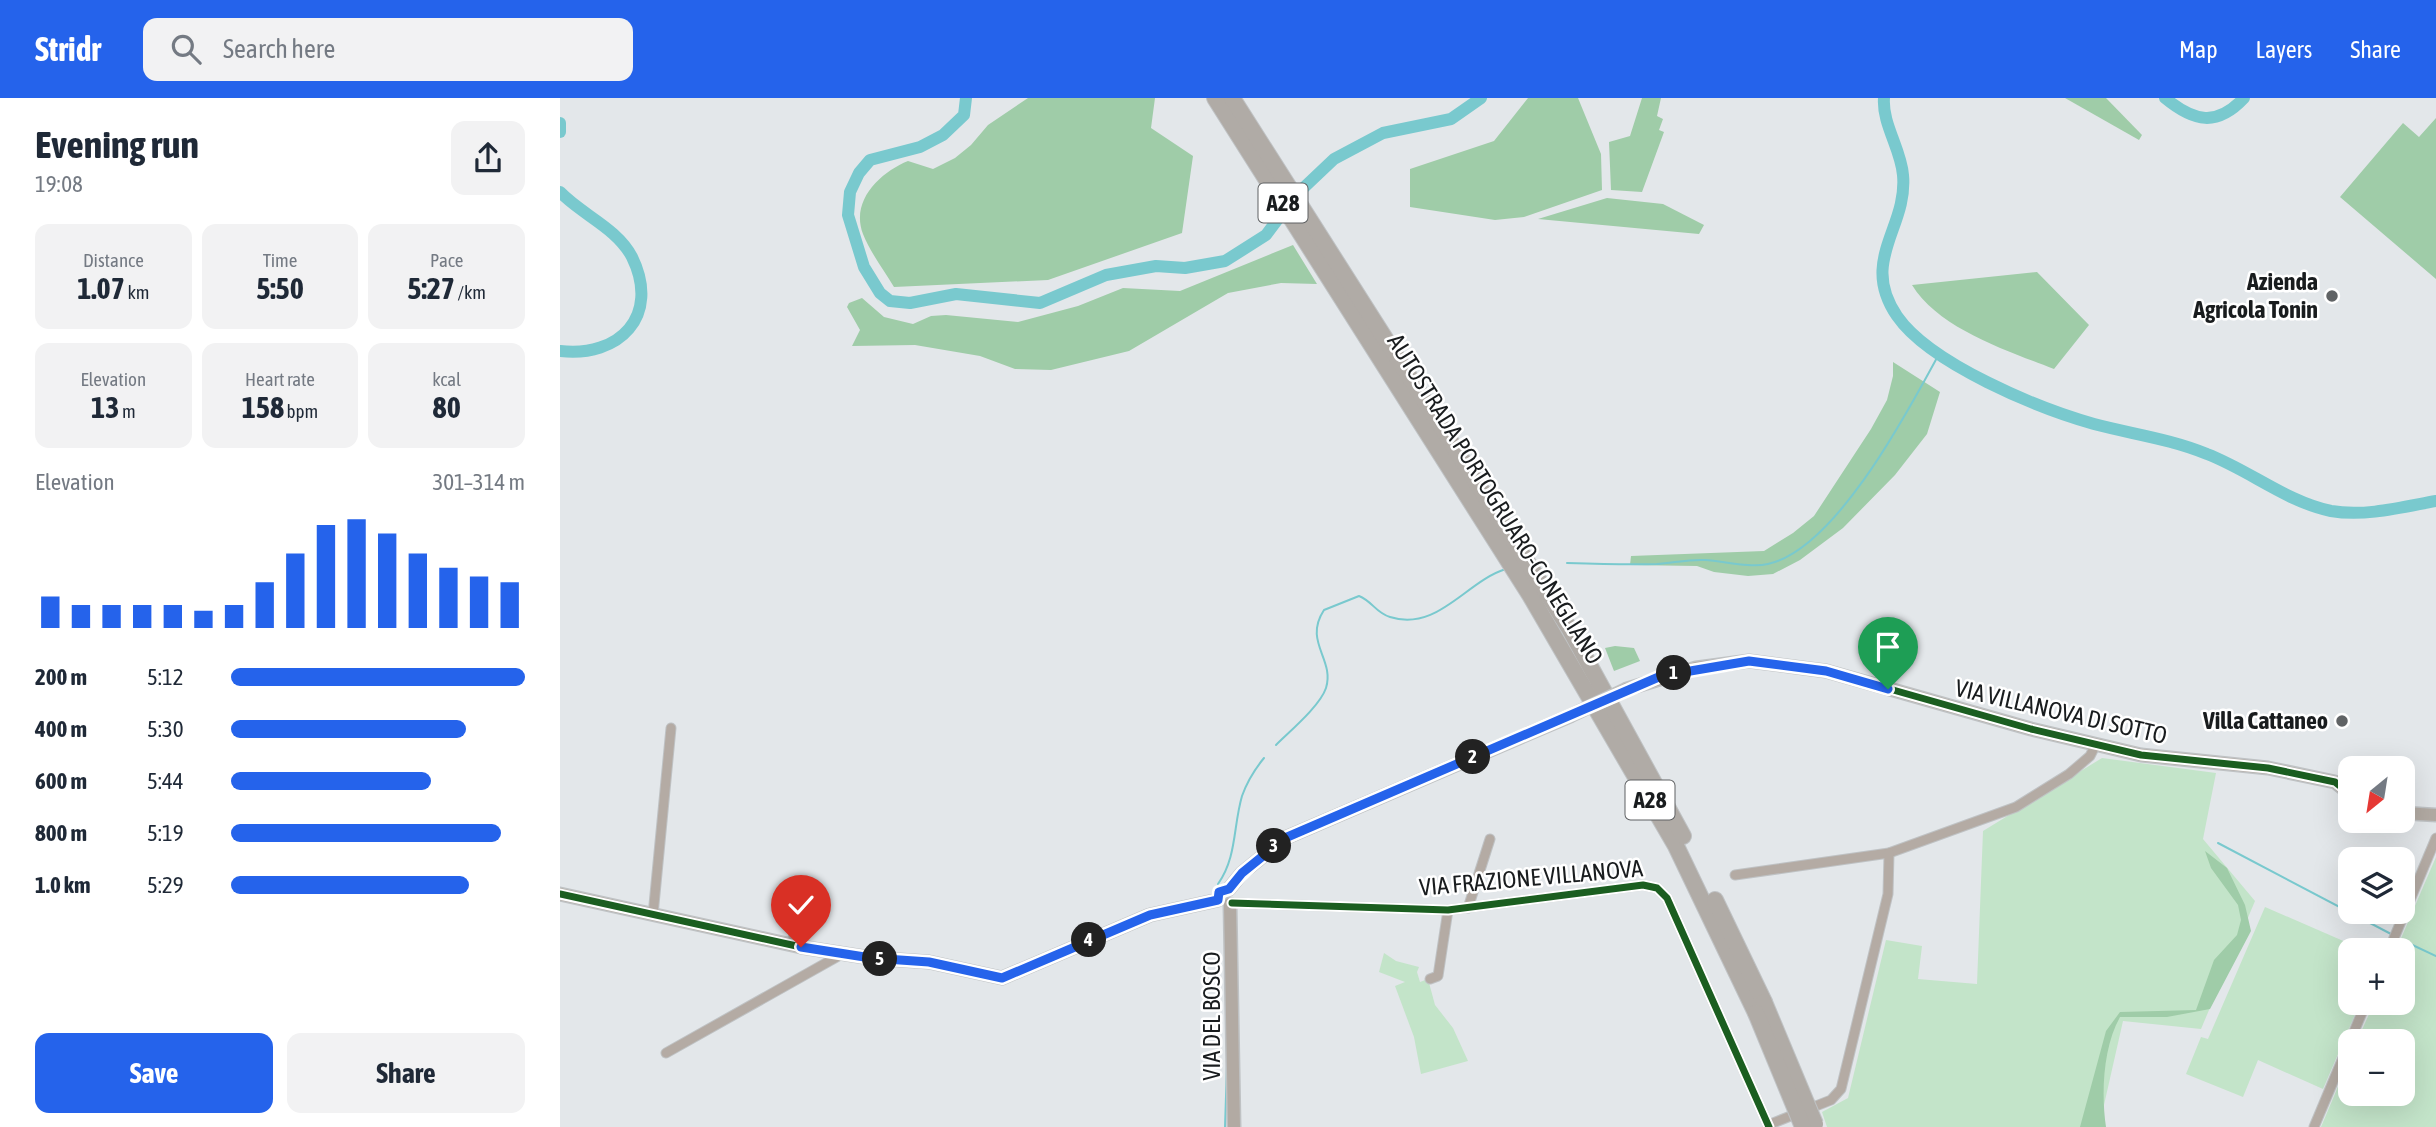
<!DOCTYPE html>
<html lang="en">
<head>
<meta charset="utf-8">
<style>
  body { margin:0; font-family:"Asap Condensed",sans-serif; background:#f2f2f3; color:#1f2937; height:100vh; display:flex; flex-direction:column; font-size:26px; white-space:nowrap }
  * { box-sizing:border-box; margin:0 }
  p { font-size:23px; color:#747a83 }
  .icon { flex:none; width:38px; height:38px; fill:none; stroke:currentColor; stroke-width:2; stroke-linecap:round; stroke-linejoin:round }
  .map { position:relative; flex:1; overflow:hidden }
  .panel { display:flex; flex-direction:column; background:#fff; width:560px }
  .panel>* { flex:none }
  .needle { width:46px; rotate:210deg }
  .fabs { position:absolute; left:1778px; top:658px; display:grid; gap:14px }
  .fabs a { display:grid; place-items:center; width:77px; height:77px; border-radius:14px; background:#fff; box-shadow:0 7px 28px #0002; font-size:35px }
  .pin { position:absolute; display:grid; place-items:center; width:60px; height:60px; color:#fff; margin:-72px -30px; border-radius:50% 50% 50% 0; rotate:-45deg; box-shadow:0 0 7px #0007 }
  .pin .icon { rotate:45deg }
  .km { position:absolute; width:35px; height:35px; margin:-18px; border-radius:50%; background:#222; color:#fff; font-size:19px; line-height:35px; text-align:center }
  .round { display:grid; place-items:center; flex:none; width:74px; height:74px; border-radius:14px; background:#f2f2f3 }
  .summary { display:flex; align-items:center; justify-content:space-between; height:119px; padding:0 35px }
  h1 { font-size:38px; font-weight:700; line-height:52px }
  .stats { display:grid; grid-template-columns:repeat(3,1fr); gap:10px; height:119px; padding:7px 35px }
  .stats div { display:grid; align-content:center; border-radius:14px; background:#f2f2f3; text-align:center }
  .stats b { font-size:30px; font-weight:700 }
  .stats small { font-size:19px; font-weight:400 }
  .stats p { font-size:19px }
  .chart { height:196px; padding:14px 35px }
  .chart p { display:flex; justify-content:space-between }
  .chart svg { width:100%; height:126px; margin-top:7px; stroke:#2563eb; stroke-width:6 }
  .button { display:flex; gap:14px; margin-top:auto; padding:14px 35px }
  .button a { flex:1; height:80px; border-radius:14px; background:#2563eb; color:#fff; font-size:28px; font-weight:700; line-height:80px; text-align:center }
  .button a+a { background:#f2f2f3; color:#1f2937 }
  ul { padding:0 35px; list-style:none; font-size:23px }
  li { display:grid; grid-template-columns:112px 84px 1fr; align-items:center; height:52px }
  li i { height:18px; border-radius:9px; background:#2563eb }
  header { display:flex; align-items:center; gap:42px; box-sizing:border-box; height:98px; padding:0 35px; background:#2563eb; color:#fff }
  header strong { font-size:33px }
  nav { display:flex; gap:38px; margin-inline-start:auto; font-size:24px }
  .search { width:490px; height:63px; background:#f2f2f3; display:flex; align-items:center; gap:18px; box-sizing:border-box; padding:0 24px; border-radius:14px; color:#747a83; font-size:26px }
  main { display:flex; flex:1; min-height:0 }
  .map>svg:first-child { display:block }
</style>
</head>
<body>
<header>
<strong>Stridr</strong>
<div class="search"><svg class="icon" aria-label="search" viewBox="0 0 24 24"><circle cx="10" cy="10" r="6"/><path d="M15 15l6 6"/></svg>Search here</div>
<nav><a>Map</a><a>Layers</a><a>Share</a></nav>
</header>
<main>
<section class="panel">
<div class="summary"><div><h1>Evening run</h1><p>19:08</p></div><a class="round"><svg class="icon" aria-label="share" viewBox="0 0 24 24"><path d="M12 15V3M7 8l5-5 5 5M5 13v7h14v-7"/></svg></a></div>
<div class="stats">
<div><p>Distance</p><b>1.07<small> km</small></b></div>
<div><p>Time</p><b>5:50</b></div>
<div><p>Pace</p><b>5:27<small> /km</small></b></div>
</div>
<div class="stats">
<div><p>Elevation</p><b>13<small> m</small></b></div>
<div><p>Heart rate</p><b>158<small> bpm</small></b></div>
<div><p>kcal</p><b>80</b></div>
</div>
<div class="chart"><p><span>Elevation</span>301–314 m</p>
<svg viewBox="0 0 160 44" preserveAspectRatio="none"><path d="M5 44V33M15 44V36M25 44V36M35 44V36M45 44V36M55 44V38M65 44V36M75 44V28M85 44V18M95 44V8M105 44V6M115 44V11M125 44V18M135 44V23M145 44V26M155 44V28"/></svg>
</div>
<ul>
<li><b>200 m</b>5:12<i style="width:100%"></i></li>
<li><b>400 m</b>5:30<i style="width:80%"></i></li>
<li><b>600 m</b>5:44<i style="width:68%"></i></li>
<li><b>800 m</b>5:19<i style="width:92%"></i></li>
<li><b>1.0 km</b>5:29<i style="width:81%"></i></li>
</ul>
<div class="button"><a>Save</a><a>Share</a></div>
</section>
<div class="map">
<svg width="1876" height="1029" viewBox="0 0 1876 1029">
  <rect width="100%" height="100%" fill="#e3e7ea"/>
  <!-- green -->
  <g fill="#c3e4c9">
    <polygon points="1542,660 1656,675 1643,741 1695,803 1641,931 1563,923 1539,1029 1267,1029 1262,1014 1288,1000 1326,842 1362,848 1358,881 1417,886 1423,733"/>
    <polygon points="1876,759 1876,1029 1761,1029 1790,960 1790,996 1843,996 1843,943 1797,943 1814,905 1843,905 1843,852 1836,852"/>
    <polygon points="1705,809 1804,852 1790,852 1790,905 1800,905 1763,991 1698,962 1683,999 1626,976 1641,939 1648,941"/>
    <polygon points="824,855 836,863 859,869 857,874 860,884 868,881 875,907 893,930 908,963 861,976 854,939 835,888 845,884 819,874"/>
  </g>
  <!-- forest -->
  <g fill="#9fcca8">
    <path d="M468,0H595L591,30L633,58L622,135L488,182L334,189C324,172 310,154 303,136C290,102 321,74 348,63L373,71L395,60L411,47L428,27Z"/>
    <polygon points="968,0 1018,0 1041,56 1042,92 964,119 935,122 850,109 850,71 934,43"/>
    <polygon points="1082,0 1101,0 1097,18 1103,21 1099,32 1104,34 1082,94 1051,92 1049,44 1070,38"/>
    <polygon points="1505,0 1546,0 1582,37 1579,42"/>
    <polygon points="1876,20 1876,181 1780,99 1843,25 1859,39"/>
    <polygon points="1047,100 1103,106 1144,127 1139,136 978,121"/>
    <polygon points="733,147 757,186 721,185 668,195 569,253 491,272 455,271 420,258 355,247 292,248 300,232 287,209 289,205 302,200 324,219 353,226 371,218 386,217 458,224 518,208 563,190 620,193"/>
    <path d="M1477,174L1529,227L1494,271C1448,253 1379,231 1352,187Z"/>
    <polygon points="1333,264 1380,294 1367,336 1335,377 1283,430 1240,462 1213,476 1188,478 1154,474 1137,468 1070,467 1071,458 1204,453 1233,435 1254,418 1311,331 1327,302 1333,278"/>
    <polygon points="1055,548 1074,550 1080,563 1054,573 1045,550"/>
    <path d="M1645,753L1667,770L1685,807L1691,833L1650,911L1607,919H1560C1543,949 1541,996 1546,1029H1520L1546,933L1560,914L1636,912L1654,862L1677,837L1681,822L1678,807L1651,770Z"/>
  </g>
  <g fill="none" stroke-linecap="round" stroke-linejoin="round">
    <!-- stream -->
    <g stroke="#79c9ce" stroke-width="2">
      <path d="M1007,465C1037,466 1067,467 1097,466C1113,465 1129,461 1145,462C1164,463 1189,470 1208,466C1276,451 1348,313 1379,256"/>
      <path d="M716,647C730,633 760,608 766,590C775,561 743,544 764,512L799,498C812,503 816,515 830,519C878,534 906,483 946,471"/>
      <polyline points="1658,745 1831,836"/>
      <path d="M658,786C677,759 673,729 682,698C687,684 695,671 704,660"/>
      <polyline points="1844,843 1876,858"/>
      <polyline points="665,1029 667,967"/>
    </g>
    <!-- river -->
    <g stroke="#79c9ce" stroke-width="12">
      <polyline points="406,0 404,17 383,37 360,49 310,62 299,75 290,94 288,117 304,169 320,195 330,203 350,205 396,196 480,205 546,177 596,168 625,170 665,163 706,137 736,97 774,61 823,35 891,21 921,0"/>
      <path d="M1324,0C1322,26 1341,51 1343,77C1348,130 1299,162 1337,218C1370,266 1480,311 1534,326C1572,336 1611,341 1647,356C1689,372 1727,404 1771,413C1805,419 1843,409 1876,403"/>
      <path d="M1605,0C1634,24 1657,29 1684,0"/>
      <polyline points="0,25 0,34"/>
      <path d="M0,94C22,117 57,130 72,159C101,218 59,260 0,253"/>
    </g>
    <defs>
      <g id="street">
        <polyline points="1175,777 1329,755 1456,709 1509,676 1530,658 1536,646"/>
        <polyline points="672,805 888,812 1083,787 1097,790 1107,800 1209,1029"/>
        <polyline points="908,810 930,741"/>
        <polyline points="93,817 111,630"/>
        <polyline points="232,846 242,793"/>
        <polyline points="1829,852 1876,740"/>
        <polyline points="870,881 878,878 888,812"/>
        <polyline points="106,955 282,856"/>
        <polyline points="1208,1027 1271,1002 1281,991 1328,796 1329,755"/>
        <polyline points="1754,1029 1806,905"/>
      </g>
      <g id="secondary">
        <polyline points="1067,591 1136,570 1189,563 1266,573 1471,631 1581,657 1708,670 1775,684 1790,696"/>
        <polyline points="1843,715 1876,717"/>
        <polyline points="669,791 682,775 725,740 1010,618"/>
        <polyline points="0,796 241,849 311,860 369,864 442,880 590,817 658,802"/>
        <polyline points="670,806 674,1029"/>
      </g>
      <g id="highway">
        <polyline points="655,0 970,497 1116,748 1196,915"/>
        <polyline points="672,0 1009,530 1123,738"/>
        <polyline points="1155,802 1204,904"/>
      </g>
    </defs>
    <!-- street casing -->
    <use href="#street" stroke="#bfc2c4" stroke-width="11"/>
    <!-- secondary casing -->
    <use href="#secondary" stroke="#bfc2c4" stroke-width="15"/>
    <!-- highway casing -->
    <use href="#highway" stroke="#bfc2c4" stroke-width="18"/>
    <!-- street -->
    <use href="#street" stroke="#b4aba4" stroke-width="9"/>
    <!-- secondary -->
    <use href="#secondary" stroke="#b2aaa3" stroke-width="12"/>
    <!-- highway -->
    <use href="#highway" stroke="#b0aba6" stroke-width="16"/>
    <defs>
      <polyline id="secondary-bridge" points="1010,618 1067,591"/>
      <g id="highway-bridge">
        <polyline points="1204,904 1255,1026"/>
        <polyline points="1196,915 1243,1029"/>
      </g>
    </defs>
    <!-- secondary-bridge casing -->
    <use href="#secondary-bridge" stroke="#bfc2c4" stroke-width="15" stroke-linecap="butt"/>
    <!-- highway-bridge casing -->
    <use href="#highway-bridge" stroke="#bfc2c4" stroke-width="18" stroke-linecap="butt"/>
    <!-- secondary-bridge -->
    <use href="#secondary-bridge" stroke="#b2aaa3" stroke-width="12"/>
    <!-- highway-bridge -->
    <use href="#highway-bridge" stroke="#b0aba6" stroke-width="16"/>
    <defs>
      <g id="cycleway">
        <polyline points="669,791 713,748 766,721 1101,578 1189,563 1266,573 1471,631 1581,657 1708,670 1775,684 1790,696"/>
        <polyline points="0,796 241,849 311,860 369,864 442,880 590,817 658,802"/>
        <polyline points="672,805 888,812 1083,787 1097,790 1107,800 1209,1029"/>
      </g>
    </defs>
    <!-- cycleway casing -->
    <use href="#cycleway" stroke="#fff" stroke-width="11"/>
    <!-- cycleway -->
    <use href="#cycleway" stroke="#1b5e20" stroke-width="7"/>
  </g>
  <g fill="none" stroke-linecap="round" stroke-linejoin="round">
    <defs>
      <polyline id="route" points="241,849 311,860 369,864 442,880 590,817 658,802 659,794 669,791 682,775 725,740 1101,578 1189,563 1266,573 1328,591"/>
    </defs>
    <!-- route casing -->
    <use href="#route" stroke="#fff" stroke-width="14"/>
    <!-- route -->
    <use href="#route" stroke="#2563eb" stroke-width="9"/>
  </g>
  <!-- markers -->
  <g fill="#606365" stroke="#fff" stroke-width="2.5">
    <circle cx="1772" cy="198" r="7"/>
    <circle cx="1782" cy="623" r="7"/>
  </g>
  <g text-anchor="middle" stroke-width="5" stroke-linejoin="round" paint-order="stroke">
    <!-- shield labels -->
    <g fill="#fff" stroke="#5e6062" stroke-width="2">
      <rect x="698.5" y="85.5" width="49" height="39" rx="5"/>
      <rect x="1065.5" y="682.5" width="49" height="39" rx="5"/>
    </g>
    <g font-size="23" font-weight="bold" fill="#191c1e">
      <text x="723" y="113">A28</text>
      <text x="1090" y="710">A28</text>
    </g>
    <!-- poi labels -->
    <g font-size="24" font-weight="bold" fill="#191c1e" stroke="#fff" text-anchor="end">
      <text x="1758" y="192">Azienda<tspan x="1758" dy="28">Agricola Tonin</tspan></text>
      <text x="1768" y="631">Villa Cattaneo</text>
    </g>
    <!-- street labels -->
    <g font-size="24" fill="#191c1e" stroke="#fff">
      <text transform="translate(935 401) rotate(58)" y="8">AUTOSTRADA PORTOGRUARO-CONEGLIANO</text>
      <text transform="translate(1501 614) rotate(13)" y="8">VIA VILLANOVA DI SOTTO</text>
      <text transform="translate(971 780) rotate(-5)" y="8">VIA FRAZIONE VILLANOVA</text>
      <text transform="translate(652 918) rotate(-90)" y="8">VIA DEL BOSCO</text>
    </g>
  </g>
</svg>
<div class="fabs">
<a><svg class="needle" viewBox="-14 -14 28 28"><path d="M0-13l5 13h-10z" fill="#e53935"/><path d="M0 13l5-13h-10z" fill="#747a83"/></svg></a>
<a><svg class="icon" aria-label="layers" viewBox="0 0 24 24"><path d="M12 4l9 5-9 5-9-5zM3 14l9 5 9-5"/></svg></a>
<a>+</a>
<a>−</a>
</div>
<div class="pin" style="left:1328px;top:591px;background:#1e9e55"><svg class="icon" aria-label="arrive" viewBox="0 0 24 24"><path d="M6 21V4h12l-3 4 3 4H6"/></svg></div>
<div class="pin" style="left:241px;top:849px;background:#d93025"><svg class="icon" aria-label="check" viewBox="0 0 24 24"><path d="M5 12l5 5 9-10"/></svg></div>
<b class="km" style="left:1114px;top:575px">1</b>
<b class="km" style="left:913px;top:659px">2</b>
<b class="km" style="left:714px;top:748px">3</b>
<b class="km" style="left:529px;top:842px">4</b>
<b class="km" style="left:320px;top:861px">5</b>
</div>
</main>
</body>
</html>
